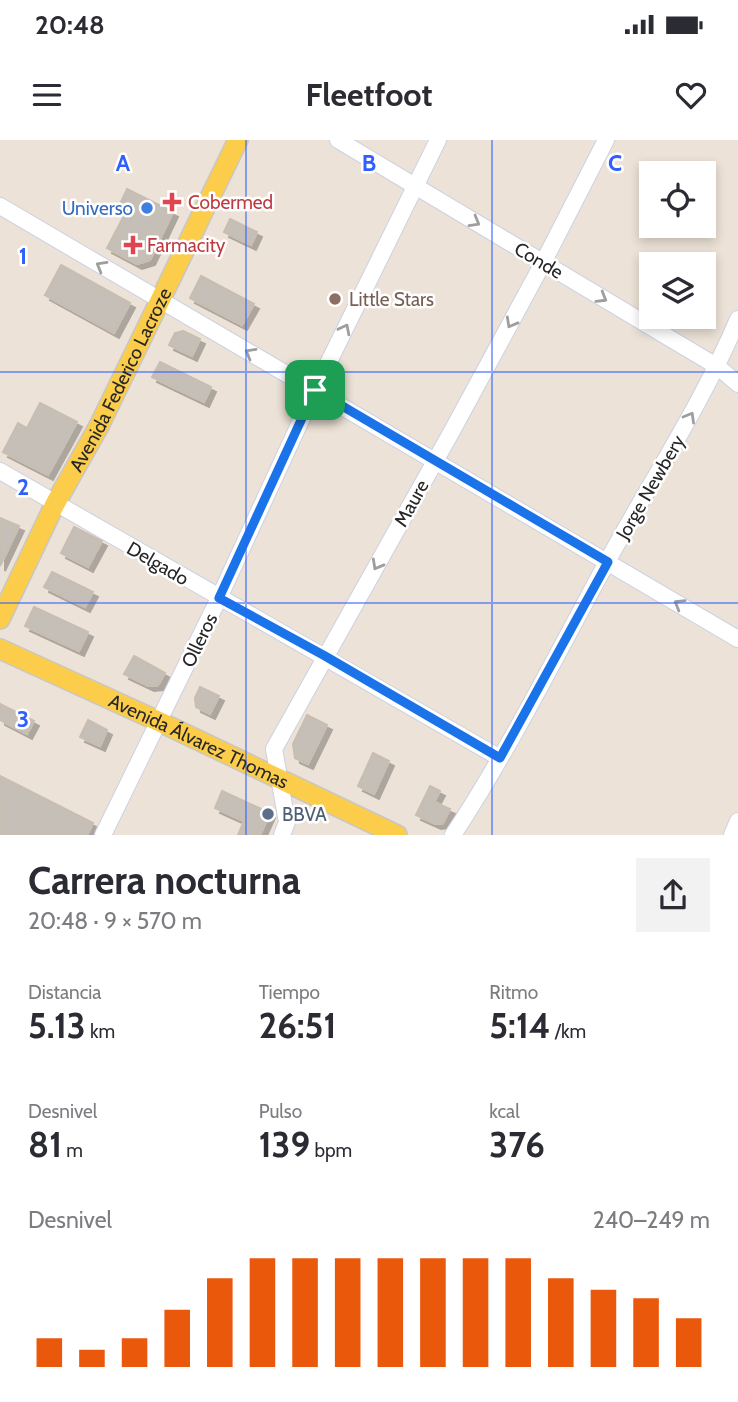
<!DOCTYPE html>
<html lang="es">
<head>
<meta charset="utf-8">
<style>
  body { margin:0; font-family:Cabin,sans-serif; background:#f2f2f3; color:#2b2b33; height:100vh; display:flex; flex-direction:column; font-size:26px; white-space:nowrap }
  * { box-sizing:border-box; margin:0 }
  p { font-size:23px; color:#7c7c81 }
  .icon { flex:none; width:38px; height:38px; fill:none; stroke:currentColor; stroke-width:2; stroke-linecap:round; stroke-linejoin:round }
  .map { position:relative; height:695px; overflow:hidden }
  .side { display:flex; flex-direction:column; background:#fff; flex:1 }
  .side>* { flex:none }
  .buttons { position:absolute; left:639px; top:21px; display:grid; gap:14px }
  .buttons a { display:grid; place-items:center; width:77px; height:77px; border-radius:0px; background:#fff; box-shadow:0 4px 10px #0003; font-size:35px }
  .pin { position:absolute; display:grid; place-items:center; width:60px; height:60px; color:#fff; margin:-30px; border-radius:14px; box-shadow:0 4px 10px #0006 }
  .round { display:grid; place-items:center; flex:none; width:74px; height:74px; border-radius:0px; background:#f2f2f3 }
  .overview { display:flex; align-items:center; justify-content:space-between; height:119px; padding:0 28px }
  h1 { font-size:38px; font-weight:700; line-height:52px }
  .figures { display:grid; grid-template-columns:repeat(3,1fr); gap:10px; height:119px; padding:7px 28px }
  .figures div { display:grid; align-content:center }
  .figures b { font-size:35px; font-weight:700 }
  .figures small { font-size:19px; font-weight:400 }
  .figures p { font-size:19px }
  .chart { height:196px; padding:14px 28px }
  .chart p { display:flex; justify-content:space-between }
  .chart svg { width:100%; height:126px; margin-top:7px; stroke:#ea580c; stroke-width:6 }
  .status { display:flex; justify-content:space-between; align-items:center; height:49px; padding:0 35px; background:#fff; direction:ltr }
  .status svg { height:19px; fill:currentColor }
  header { display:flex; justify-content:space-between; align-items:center; height:91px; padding:0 28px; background:#fff; font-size:32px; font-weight:700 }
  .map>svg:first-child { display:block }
</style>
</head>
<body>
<div class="status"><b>20:48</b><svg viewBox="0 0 49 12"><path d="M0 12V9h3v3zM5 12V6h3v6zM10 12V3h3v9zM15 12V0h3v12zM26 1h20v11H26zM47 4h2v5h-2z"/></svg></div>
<header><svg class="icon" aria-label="menu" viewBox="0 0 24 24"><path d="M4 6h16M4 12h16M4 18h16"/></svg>Fleetfoot<svg class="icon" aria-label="heart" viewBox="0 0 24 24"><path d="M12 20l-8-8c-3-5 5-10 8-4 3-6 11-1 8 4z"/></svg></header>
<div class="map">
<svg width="738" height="695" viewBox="0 0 738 695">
  <defs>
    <filter id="shadow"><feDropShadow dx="5" dy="5" stdDeviation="0" flood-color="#0004"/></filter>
  </defs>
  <rect width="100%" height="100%" fill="#ece2d7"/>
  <!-- building -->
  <g fill="#c6bfb7" stroke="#c7beb1" stroke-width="2" filter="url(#shadow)">
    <polygon points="127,49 173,72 150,120 137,124 107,108 128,68 120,64"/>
    <polygon points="230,79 257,92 251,105 224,92"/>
    <polygon points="61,125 130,163 114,193 45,155"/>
    <polygon points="201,136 254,164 242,185 190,158"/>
    <polygon points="183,191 200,199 192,216 169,205 175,193"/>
    <polygon points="160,222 211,247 204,262 152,237"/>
    <polygon points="40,263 77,282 48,335 3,312 18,283 27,288"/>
    <polygon points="0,378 19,386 0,426"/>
    <polygon points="74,387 102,401 88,427 61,413"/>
    <polygon points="52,432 93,452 85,467 44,447"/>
    <polygon points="34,467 88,492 79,511 25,486"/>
    <polygon points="134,516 165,533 158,545 149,546 124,534"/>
    <polygon points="200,547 219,556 210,574 196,567 195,558"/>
    <polygon points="0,564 34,581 27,594 0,580"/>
    <polygon points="307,575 327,585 308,624 295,618 293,604"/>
    <polygon points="88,580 107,590 100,606 80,597"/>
    <polygon points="373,613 389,621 374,654 358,646"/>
    <polygon points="0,636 93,683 87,695 0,695"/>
    <polygon points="430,646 440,651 434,662 450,669 443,683 436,684 416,675"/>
    <polygon points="222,651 270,673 260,695 238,695 244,681 215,668"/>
  </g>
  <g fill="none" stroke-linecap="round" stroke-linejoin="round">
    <defs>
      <g id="minor">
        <polyline points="338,0 718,227 738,244"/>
        <polyline points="0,66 738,499"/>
        <polyline points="0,331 500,618"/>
        <polyline points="103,695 219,458 315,250 438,0"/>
        <polyline points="282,695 287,682 274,609 452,291 543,123 606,0"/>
        <path d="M453,695C510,608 557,514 607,422C651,341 702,264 738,179"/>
        <polyline points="732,695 738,681"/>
      </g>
      <g id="major">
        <path id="s1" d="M0,479L55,364L99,286L238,0"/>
        <path id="s2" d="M0,509L160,582L397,695"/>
      </g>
    </defs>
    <!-- minor casing -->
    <use href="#minor" stroke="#ccd1e2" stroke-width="18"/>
    <!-- major casing -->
    <use href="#major" stroke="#c7c7c7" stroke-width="22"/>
    <!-- minor -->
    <use href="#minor" stroke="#fff" stroke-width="16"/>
    <!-- major -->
    <use href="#major" stroke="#fccd4b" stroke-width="19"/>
  </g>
  <!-- one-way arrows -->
  <defs><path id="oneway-chevron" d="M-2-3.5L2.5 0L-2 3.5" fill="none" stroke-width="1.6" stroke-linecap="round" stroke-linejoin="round" transform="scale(1.75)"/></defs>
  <g stroke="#9e9e9e">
    <use href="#oneway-chevron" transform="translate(475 82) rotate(30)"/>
    <use href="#oneway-chevron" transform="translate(101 126) rotate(-150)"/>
    <use href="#oneway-chevron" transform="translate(602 158) rotate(31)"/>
    <use href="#oneway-chevron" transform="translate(511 183) rotate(119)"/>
    <use href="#oneway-chevron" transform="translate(345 189) rotate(-63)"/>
    <use href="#oneway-chevron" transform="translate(250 213) rotate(-150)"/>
    <use href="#oneway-chevron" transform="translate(690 277) rotate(-60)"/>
    <use href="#oneway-chevron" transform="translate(377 425) rotate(119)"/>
    <use href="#oneway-chevron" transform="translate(679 464) rotate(-149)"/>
  </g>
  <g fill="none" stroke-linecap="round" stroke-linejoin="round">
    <defs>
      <polygon id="route" points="315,250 608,422 500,618 325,516 219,458"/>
    </defs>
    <!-- route casing -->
    <use href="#route" stroke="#fff" stroke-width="14"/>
    <!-- route -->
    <use href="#route" stroke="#1a73e8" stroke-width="9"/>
  </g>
  <!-- grid -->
  <path fill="none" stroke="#305eff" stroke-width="2" stroke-opacity="0.55" d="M246,0V695M492,0V695M0,232H738M0,463H738"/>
  <!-- markers -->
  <g fill="#e0444e" stroke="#fff" stroke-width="2.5">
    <path d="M168.5 51.5h7v7h7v7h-7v7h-7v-7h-7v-7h7z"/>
    <path d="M129.5 94.5h7v7h7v7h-7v7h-7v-7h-7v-7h7z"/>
  </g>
  <circle fill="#3f7fe0" stroke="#fff" stroke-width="2.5" cx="147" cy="68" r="7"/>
  <circle fill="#8d6e63" stroke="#fff" stroke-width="2.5" cx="335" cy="159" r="7"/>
  <circle fill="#5c6f8a" stroke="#fff" stroke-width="2.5" cx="268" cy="674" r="7"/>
  <g text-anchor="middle" stroke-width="5" stroke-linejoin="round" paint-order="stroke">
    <!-- health labels -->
    <g font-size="19" fill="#be3a42" stroke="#fff" text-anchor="start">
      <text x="188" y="69">Cobermed</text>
      <text x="147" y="112">Farmacity</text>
    </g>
    <!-- shop labels -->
    <g font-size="19" fill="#366cbe" stroke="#fff" text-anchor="end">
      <text x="133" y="75">Universo</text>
    </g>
    <!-- street labels -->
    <g font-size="19" fill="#272727" stroke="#fff">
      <text transform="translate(539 120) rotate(31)" y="7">Conde</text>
      <text dy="7" stroke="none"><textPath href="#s1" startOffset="268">Avenida Federico Lacroze</textPath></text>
      <text transform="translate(650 347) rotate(-60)" y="7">Jorge Newbery</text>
      <text transform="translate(411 363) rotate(-61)" y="7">Maure</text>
      <text transform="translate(158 423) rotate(30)" y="7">Delgado</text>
      <text transform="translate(199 500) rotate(-64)" y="7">Olleros</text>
      <text dy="7" stroke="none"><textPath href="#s2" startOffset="219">Avenida Álvarez Thomas</textPath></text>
    </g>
    <!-- education labels -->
    <g font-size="19" fill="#785e54" stroke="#fff" text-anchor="start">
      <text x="349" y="166">Little Stars</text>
    </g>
    <!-- service labels -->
    <g font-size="19" fill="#4e5e75" stroke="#fff" text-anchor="start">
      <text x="282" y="681">BBVA</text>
    </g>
  </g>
  <g font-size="23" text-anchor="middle" font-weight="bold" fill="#305eff" stroke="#fff" stroke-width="5" stroke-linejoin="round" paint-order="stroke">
    <text x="123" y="31">A</text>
    <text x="369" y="31">B</text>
    <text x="615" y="31">C</text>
    <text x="23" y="124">1</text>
    <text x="23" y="355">2</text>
    <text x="23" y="587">3</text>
  </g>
</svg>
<div class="buttons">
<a><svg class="icon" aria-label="locate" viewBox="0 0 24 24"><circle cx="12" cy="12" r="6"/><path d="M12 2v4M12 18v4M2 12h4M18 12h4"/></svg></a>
<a><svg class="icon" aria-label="layers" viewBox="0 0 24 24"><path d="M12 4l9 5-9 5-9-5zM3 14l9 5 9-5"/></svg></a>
</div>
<div class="pin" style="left:315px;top:250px;background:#1e9e55"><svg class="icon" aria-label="arrive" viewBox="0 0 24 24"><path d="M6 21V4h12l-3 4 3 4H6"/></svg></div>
</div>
<section class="side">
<div class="overview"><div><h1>Carrera nocturna</h1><p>20:48 · 9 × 570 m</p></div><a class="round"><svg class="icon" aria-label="share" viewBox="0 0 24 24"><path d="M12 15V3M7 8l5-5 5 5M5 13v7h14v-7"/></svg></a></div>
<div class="figures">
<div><p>Distancia</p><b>5.13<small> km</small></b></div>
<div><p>Tiempo</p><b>26:51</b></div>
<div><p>Ritmo</p><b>5:14<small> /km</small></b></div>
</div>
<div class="figures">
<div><p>Desnivel</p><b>81<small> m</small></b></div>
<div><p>Pulso</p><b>139<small> bpm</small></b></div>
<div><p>kcal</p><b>376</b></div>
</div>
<div class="chart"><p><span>Desnivel</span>240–249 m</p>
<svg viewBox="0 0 160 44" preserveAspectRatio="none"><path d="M5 44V34M15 44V38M25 44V34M35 44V24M45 44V13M55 44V6M65 44V6M75 44V6M85 44V6M95 44V6M105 44V6M115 44V6M125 44V13M135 44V17M145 44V20M155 44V27"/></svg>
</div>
</section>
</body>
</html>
